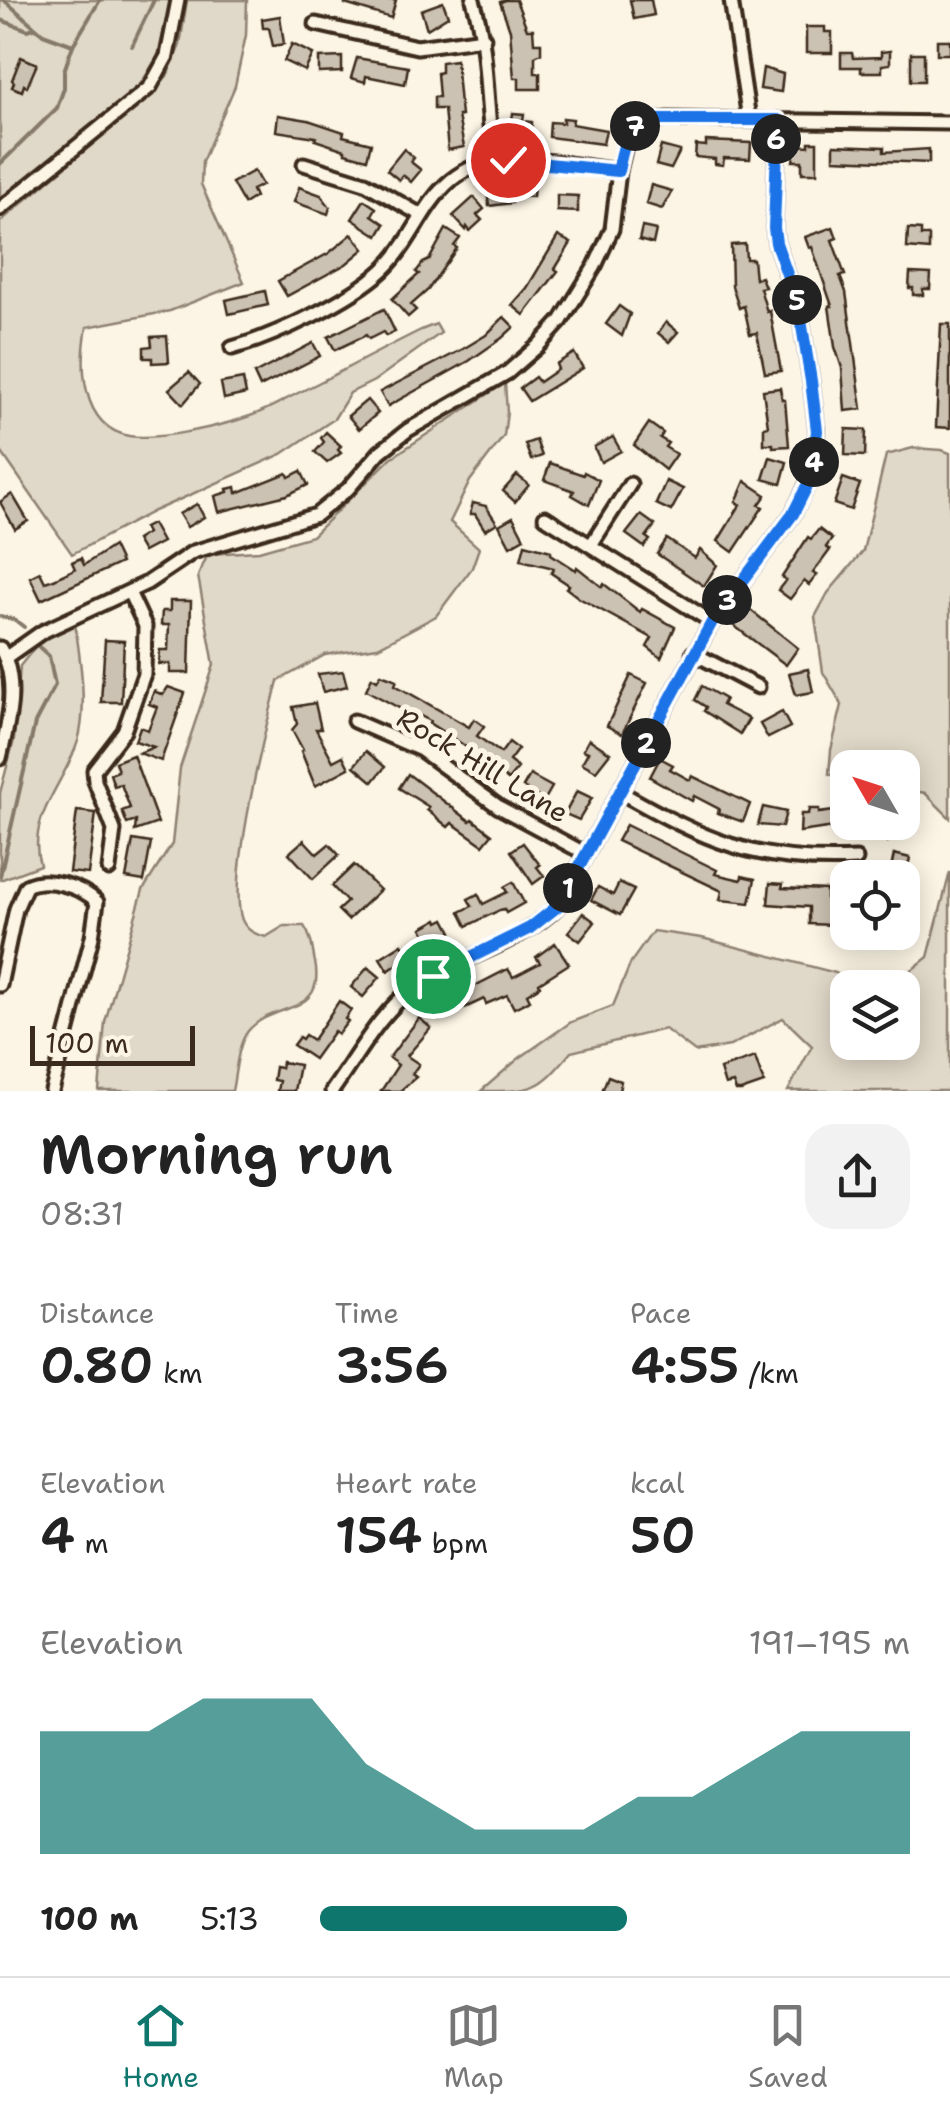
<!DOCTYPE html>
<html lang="en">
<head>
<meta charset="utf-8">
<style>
  body { margin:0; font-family:"Shantell Sans",sans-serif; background:#f2f2f2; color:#222; height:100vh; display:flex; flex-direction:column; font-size:38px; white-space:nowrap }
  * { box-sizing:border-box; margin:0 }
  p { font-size:32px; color:#767676 }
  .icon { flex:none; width:55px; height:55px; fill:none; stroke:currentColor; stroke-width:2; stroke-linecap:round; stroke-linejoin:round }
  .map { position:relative; height:1091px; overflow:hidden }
  .panel { display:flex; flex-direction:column; background:#fff; flex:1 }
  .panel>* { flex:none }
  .needle { width:65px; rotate:309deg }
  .buttons { position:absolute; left:830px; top:750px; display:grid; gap:20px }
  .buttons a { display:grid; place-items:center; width:90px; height:90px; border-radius:20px; background:#fff; box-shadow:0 5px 25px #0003; font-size:50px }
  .scale { position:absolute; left:30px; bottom:25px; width:165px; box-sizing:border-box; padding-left:10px; border:5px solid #3b2a1e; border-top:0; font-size:28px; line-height:35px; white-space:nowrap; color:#3b2a1e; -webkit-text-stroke:8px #fcf5e5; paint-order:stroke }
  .pin { position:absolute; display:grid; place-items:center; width:85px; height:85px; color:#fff; margin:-42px; border:5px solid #fff; border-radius:50%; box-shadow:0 2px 10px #0007 }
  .km { position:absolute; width:50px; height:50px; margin:-25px; border-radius:50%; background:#222; color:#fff; font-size:28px; line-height:50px; text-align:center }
  .round { display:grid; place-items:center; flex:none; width:105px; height:105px; border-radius:30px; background:#f2f2f2 }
  .overview { display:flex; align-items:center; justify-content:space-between; height:170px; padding:0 40px }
  h1 { font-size:55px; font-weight:600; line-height:75px }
  .figures { display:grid; grid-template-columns:repeat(3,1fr); gap:15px; height:170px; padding:10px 40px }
  .figures div { display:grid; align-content:center }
  .figures b { font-size:50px; font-weight:600 }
  .figures small { font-size:28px; font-weight:400 }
  .figures p { font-size:28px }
  .chart { height:280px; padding:20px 40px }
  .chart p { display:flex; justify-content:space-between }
  .chart svg { width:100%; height:180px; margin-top:10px; fill:#0f766e; opacity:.7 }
  ul { padding:0 40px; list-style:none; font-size:32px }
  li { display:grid; grid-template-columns:160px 120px 1fr; align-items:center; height:75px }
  li i { height:25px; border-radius:12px; background:#0f766e }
  .menu { display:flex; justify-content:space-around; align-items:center; height:140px; border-top:2px solid #e0e0e0; background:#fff; font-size:28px; color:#767676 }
  .menu a { display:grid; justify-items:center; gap:5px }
  .menu .active { color:#0f766e }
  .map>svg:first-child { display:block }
</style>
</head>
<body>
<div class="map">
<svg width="950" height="1091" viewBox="0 0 950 1091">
  <rect width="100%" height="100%" fill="#fcf5e5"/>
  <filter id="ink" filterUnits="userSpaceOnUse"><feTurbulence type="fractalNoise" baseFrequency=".01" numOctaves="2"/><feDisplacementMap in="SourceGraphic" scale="20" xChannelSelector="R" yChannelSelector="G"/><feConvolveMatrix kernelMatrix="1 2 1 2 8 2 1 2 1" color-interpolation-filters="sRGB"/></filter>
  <g filter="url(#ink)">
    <!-- green -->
    <g fill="#e0d8c8" stroke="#8e8173" stroke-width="2.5">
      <polygon points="0,0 171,0 158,56 139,87 0,199"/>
      <path d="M187,0H247L246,35L235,86L202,162L201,184L244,282L170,311L87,327C80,364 80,426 129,436C157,441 222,426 250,416C266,411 282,401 298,393C339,373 380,350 421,330L436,324L441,333L374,381L350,393L334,419L282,454L154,511L72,554L0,450V222L144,100L167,76L180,45Z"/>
      <path d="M505,383L507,412L504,436L470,481L450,522L479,548L472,568L436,616L378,647L325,655L278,681C266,725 227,881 242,920C247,931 255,934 266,937L284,926H304C312,937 312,949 315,962C326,1017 273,1001 248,1031C237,1045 236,1073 232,1091H99L105,1022L143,890L172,844L180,768L214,665L198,576L208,554L259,551L312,536L391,458Z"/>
      <polygon points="913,448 942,450 950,453 950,818 925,793 903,789 902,768 848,768 847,779 829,774 831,750 842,705 823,672 815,617 828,593 863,551 886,455"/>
      <path d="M75,623C80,658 88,707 78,741C65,783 26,818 40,865L0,880V793L14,740L20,666L40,641Z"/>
      <path d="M950,872V1091H788L812,1046L783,1018L730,1046L695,1052L665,1029L571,1052C539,1091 534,1091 481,1091L518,1059L571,1022L613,1006L631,962L653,931L702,938L836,973L849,987L848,1042H902V988L884,987L899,980L928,957Z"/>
    </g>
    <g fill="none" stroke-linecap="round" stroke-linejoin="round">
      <!-- stream -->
      <g stroke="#85796b" stroke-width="4">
        <polyline points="4,0 43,34 73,45"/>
        <polyline points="1,20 28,30 34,28"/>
        <polyline points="132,46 154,0"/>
        <polyline points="0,164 57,108 64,88 64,71 73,45 100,0"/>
        <polyline points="0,616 15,620 24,627"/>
        <polyline points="0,876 35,723 55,685 49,656 39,647"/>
      </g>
    </g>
    <!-- building -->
    <g fill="#ccc2b3" stroke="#3b2a1e" stroke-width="2.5">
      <polygon points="345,0 396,0 391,18 345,4"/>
      <polygon points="506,0 516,0 527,29 533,29 534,43 541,43 541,53 535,56 535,73 540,73 540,89 519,89 519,78 514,78 510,30 500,2"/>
      <polygon points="630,0 651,0 654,15 634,19"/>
      <polygon points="443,2 448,16 427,29 421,10"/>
      <polygon points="280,16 284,44 273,46 269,28 263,28 262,19"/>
      <polygon points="806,27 825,27 825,32 832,32 832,53 806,53"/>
      <rect x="937" y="40" width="13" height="14"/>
      <polygon points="292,44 313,54 305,71 284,61"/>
      <polygon points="890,51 890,64 882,65 882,72 861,72 861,67 841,67 841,53 852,53 853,58 881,57 881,52"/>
      <rect x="911" y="53" width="13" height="28"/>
      <polygon points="21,57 37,64 27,87 24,85 22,91 12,87 14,82 12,80"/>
      <polygon points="342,57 342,72 319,73 319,58"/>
      <polygon points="357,58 408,67 405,84 366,76 365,82 351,78"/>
      <polygon points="456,60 461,116 458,116 464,147 448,150 444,109 434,109 434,97 439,97 437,73 441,72 441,62"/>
      <polygon points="763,68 783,74 781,92 760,89"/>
      <polygon points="513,113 524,114 523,121 532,122 531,135 510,133"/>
      <polygon points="278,115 308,120 344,132 343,136 371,143 367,159 345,153 345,150 315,140 316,137 276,131"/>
      <polygon points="563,118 573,119 572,124 606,130 603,144 549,137 550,122 563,123"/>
      <polygon points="706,141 751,143 750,159 724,158 723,165 715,164 715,159 695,157 696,145 706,146"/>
      <polygon points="809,142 817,142 817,173 802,173 802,161 793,161 796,145 809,146"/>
      <polygon points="834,145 884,147 884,152 929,149 929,163 834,159"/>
      <polygon points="661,146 680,151 671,169 656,165"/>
      <polygon points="404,149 414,158 411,162 421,170 411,182 403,175 399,180 387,170"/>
      <polygon points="254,171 262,185 252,190 255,197 244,204 232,183"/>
      <polygon points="522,184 534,184 533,197 511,196 512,203 489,206 487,191"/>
      <polygon points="651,185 672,191 662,209 646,204"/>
      <polygon points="299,187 321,195 330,207 328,214 294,202"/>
      <polygon points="557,195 578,196 578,212 557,211"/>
      <polygon points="474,197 484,209 477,215 482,220 470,231 467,227 466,230 453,216"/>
      <polygon points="364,200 376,208 372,215 385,224 378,236 352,219"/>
      <polygon points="642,227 656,230 653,244 639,240"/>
      <polygon points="833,227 837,238 832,240 845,275 840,276 846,292 862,409 845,411 842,368 835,347 829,306 832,306 812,247 809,248 805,237"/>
      <polygon points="446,229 460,238 454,246 457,248 428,290 411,305 416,310 408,317 392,299 419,274 416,272 423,263 429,260"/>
      <polygon points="908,229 921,230 921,236 929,236 929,250 907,248"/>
      <polygon points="352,234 364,249 346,264 287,296 278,281 329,253"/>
      <polygon points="558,236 571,243 555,269 558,271 524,315 512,305 527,288"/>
      <polygon points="745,244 746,259 753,259 755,279 761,277 765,287 760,288 767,312 770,311 781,371 765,373 757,333 750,334 744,306 739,308 732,286 731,245"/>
      <polygon points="910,273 931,274 930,289 923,289 923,295 913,295 913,288 909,288"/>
      <polygon points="265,291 268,305 229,314 226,300"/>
      <polygon points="619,306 630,314 622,336 606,324"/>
      <polygon points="384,309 395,332 386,336 383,332 369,339 366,335 335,350 328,337"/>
      <polygon points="504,317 514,327 502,338 469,361 388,406 380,392 463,349 486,335"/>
      <polygon points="666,322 678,332 669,342 658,333"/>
      <polygon points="941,324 950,324 950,428 936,427"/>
      <polygon points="167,336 169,362 152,363 152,358 144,358 144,347 152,346 151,337"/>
      <polygon points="313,343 320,356 260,387 254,374"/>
      <polygon points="574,353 583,368 529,401 520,388 535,377 539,382 558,369 556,364"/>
      <polygon points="189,372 200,384 183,404 169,389"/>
      <polygon points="243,379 246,394 224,399 221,383"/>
      <polygon points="780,388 782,400 785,400 789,446 773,447 773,444 764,444 764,427 768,426 763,390"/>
      <polygon points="367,400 378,413 359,429 348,416"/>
      <polygon points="649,423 663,433 660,438 668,443 665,447 676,454 665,470 634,445"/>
      <polygon points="846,429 866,430 865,456 845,455"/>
      <polygon points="326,432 341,446 338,450 341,453 327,463 315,452 324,442 321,438"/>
      <polygon points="613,437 621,451 601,462 594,447"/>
      <polygon points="536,440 542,456 531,460 525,444"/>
      <polygon points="770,457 787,462 781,484 763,479"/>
      <polygon points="550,463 583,475 584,472 599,480 589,505 572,495 574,491 544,480"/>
      <polygon points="301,471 308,485 287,495 219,512 215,496 228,492 227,489 236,487 237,493 287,473 289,477"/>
      <polygon points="517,475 529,485 515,502 503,491"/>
      <polygon points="843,478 860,484 851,510 834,504"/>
      <polygon points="666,481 683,489 671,511 656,504"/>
      <polygon points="745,481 766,495 759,505 763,507 733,552 718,541 740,505 736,502"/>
      <polygon points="12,494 28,521 15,529 0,502"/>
      <polygon points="473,503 486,506 497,523 485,530 475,514 470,514"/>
      <polygon points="197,504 204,517 187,527 179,514"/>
      <polygon points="641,515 655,525 646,537 650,540 644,547 626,534"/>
      <polygon points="513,517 524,538 510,546 499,525"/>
      <polygon points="152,524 162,542 143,552 136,540 147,533 144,528"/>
      <polygon points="819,529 832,539 826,547 830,550 813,573 817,575 809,585 804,581 790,599 778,590 786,580 782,577 808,537 811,539"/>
      <polygon points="667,539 695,558 700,550 717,565 704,586 657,554"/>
      <polygon points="525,544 551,551 551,554 576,570 577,567 602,587 604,584 640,612 642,609 675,627 661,658 647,647 652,638 579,598 566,588 569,585 551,573 554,568 521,560"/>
      <polygon points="113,546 121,563 41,600 30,577 40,572 45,582 54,579 75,569 72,562 81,558 84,565"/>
      <polygon points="170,601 191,601 189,673 170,673 170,664 159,664 160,650 168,650 169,625 161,625 162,611 170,611"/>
      <polygon points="748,608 798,648 786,665 733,625"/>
      <polygon points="105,640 124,641 121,702 101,702"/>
      <polygon points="808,669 813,692 796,695 789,673"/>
      <polygon points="343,671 347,686 323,692 318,674"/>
      <polygon points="381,674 397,680 395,685 469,727 474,719 484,726 477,736 501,753 509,742 518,749 509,761 518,768 508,780 462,744 429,723 430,721 413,712 412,715 366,690 372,677 377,680"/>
      <polygon points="631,675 647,683 622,734 607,726"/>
      <polygon points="702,686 725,699 722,705 749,719 740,734 704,711 706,707 695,700"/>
      <polygon points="168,687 185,693 161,761 139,753 154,747 135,741 140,727 148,730 157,707 149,704 154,691 163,695"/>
      <polygon points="315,703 321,729 316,729 333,761 343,756 349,768 315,786 301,751 303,750 292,730 297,724 293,707"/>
      <polygon points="782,712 790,727 768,738 760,724"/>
      <polygon points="589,739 610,753 596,771 582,763 588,752 583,750"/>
      <polygon points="366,751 385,767 373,782 354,766"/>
      <polygon points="133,755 158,823 135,831 136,821 127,824 122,811 130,808 121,784 114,786 110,774 118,771 115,762"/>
      <polygon points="660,758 673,765 670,769 690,780 692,776 750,804 743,822 718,813 719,809 694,796 692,801 650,777"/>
      <polygon points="408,774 470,821 472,819 492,834 483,845 452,823 448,827 427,810 429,807 399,788"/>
      <polygon points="530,775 552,787 544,801 523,787"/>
      <polygon points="577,791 592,798 579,820 565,814"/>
      <polygon points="763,807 786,812 782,827 758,825"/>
      <polygon points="809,809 819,809 819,813 848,809 848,825 800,832 801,814 808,814"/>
      <polygon points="77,811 96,813 88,874 69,872"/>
      <polygon points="871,822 891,822 899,832 887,842"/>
      <polygon points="626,825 717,870 715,874 741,880 742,876 755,879 750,903 720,900 722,891 617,841"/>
      <polygon points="133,840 151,843 144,881 126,878"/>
      <polygon points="304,840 317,854 329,844 339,855 313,879 289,853"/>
      <polygon points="523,843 540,865 537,867 544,876 533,884 511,851"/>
      <polygon points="894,854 910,858 905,878 889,878"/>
      <polygon points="354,865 380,890 348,920 338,910 347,902 332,886"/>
      <polygon points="513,882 524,903 506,913 504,909 500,910 467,926 460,912 472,906 468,899 478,894 483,904 507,892 504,887"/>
      <polygon points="619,883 634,890 620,915 591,900 598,887 613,895"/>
      <polygon points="770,883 783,884 782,888 826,890 826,898 836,899 841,903 841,920 834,919 834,925 809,924 809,907 768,904"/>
      <polygon points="583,913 595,922 580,941 568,932"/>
      <polygon points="438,919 439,922 445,919 452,932 432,947 422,928"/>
      <polygon points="555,943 569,964 539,983 540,986 527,994 530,1000 514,1008 507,995 486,1004 484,999 439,1020 432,1008 508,969 513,977 521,973 540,963 536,957"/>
      <polygon points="402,944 410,956 388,971 380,958"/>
      <polygon points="368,967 380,977 363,997 351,987"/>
      <polygon points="339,1001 351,1010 345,1019 348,1021 338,1034 334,1031 314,1059 293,1045 299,1037 302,1039 305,1035 313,1040"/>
      <polygon points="419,1018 431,1028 407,1056 419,1064 412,1074 416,1077 400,1091 381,1091 398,1065 389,1058"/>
      <polygon points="755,1057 764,1083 741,1091 736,1091 733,1083 725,1085 720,1069"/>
      <polygon points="282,1062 299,1065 294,1091 277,1091 279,1081 273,1080 275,1067 281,1068"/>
      <polygon points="608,1076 621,1081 619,1091 602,1091"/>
    </g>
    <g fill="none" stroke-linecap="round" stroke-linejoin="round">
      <defs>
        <g id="minor">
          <path d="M473,0C490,53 484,107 495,161"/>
          <polyline points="731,0 749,119"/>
          <polyline points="316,24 417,47 484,38"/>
          <polyline points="304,164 365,183 421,215"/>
          <polyline points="0,209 150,87 167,56 178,0"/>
          <path d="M232,348C275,336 351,300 383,270C424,231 428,172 495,161C531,155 582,167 619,171"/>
          <polyline points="545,517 712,622"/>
          <polyline points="591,545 630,484"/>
          <path d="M0,648C20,680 8,724 0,758"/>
          <polyline points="693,653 758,687"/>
          <polyline points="5,658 42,632 147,583 193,552 316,515 348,489 380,452 408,430 507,373 538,346 561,321 595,266 612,229 619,171 627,137 640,123 668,119 950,123"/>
          <polyline points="354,721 421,750 499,807 586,854"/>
          <path d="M620,792C705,840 755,864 856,859"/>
          <polyline points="109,869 114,830 95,781 94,770 124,731 144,674 145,626 129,592"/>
          <path d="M0,985L16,909L26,886C46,876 81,886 97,902L92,937L52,1091"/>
          <path d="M332,1091C357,1056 380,1012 415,987C460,956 519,945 558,906L712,622L793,514L810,479L817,431L811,381L799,308L776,243L774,228L778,120"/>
        </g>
      </defs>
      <!-- minor casing -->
      <use href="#minor" stroke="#3b2a1e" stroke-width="19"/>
      <!-- minor -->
      <use href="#minor" stroke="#fcf5e5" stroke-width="11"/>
    </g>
  </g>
  <g fill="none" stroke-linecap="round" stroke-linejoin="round" filter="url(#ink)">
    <defs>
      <path id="route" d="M433,976L530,928L558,906L712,622L793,514L810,480L817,431L811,381L799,308L776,243L774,228L778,120H646C624,130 623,150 618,171L508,160"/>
    </defs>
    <!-- route casing -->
    <use href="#route" stroke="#fff" stroke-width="20"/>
    <!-- route -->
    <use href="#route" stroke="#1a73e8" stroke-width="12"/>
  </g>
  <g text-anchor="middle" stroke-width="10" stroke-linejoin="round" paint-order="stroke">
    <!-- street labels -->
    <g font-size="28" fill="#3b2a1e" stroke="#fcf5e5">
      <text transform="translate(483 765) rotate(31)" y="10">Rock Hill Lane</text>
    </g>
  </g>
</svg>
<div class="buttons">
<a><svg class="needle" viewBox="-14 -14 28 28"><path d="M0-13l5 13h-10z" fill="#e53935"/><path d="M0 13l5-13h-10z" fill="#767676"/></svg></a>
<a><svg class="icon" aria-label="locate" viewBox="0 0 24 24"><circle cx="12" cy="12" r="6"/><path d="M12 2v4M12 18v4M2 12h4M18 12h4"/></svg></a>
<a><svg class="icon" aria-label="layers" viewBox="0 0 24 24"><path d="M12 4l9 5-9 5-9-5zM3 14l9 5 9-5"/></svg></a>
</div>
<div class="scale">100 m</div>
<div class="pin" style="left:433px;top:976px;background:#1e9e55"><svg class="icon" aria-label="arrive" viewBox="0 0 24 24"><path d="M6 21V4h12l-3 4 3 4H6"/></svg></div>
<div class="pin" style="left:508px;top:160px;background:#d93025"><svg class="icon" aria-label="check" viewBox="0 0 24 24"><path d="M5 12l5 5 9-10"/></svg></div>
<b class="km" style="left:568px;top:888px">1</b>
<b class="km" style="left:646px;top:743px">2</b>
<b class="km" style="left:727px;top:600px">3</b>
<b class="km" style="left:814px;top:462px">4</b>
<b class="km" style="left:797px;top:300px">5</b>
<b class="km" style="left:776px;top:139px">6</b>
<b class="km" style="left:635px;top:126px">7</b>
</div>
<section class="panel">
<div class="overview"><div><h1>Morning run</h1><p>08:31</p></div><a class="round"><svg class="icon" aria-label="share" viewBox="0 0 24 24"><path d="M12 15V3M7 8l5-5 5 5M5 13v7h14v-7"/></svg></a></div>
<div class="figures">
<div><p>Distance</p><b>0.80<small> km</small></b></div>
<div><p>Time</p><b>3:56</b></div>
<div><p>Pace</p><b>4:55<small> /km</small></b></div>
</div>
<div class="figures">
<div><p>Elevation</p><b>4<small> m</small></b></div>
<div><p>Heart rate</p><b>154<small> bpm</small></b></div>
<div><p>kcal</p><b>50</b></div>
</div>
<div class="chart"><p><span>Elevation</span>191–195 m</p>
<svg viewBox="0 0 160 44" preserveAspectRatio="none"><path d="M0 44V14L10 14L20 14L30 6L40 6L50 6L60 22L70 30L80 38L90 38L100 38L110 30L120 30L130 22L140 14L150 14L160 14V44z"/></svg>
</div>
<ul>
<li><b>100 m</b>5:13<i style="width:52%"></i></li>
</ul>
</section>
<nav class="menu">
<a class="active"><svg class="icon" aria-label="home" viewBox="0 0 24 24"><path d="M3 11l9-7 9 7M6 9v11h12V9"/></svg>Home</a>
<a><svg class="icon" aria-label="map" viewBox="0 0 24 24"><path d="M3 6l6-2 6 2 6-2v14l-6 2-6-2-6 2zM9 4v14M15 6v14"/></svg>Map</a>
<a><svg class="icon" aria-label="saved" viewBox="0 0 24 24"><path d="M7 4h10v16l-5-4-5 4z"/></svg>Saved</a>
</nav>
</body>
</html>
